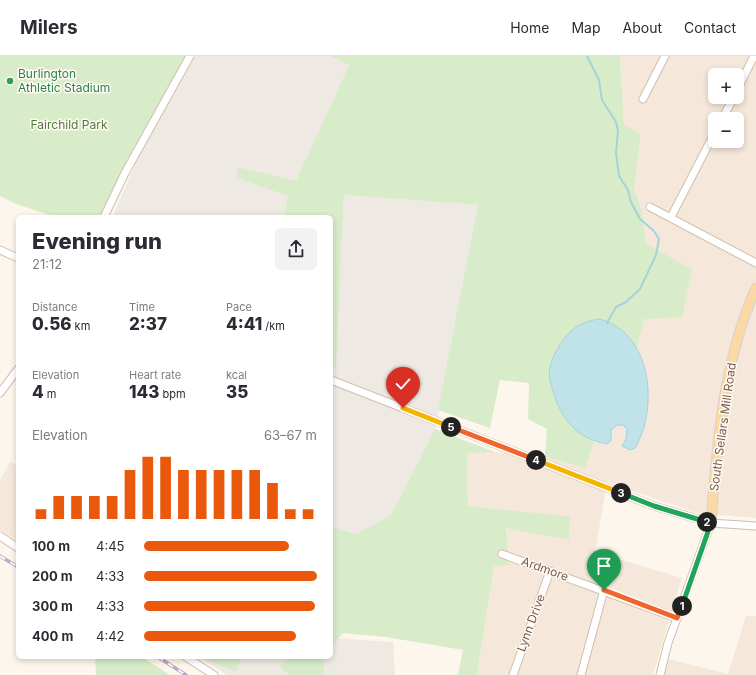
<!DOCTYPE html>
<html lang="en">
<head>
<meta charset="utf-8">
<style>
  body { margin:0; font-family:Inter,sans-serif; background:#f2f2f3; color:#2b2b33; height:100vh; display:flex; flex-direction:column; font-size:15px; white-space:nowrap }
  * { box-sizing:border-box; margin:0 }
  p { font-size:13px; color:#7c7c81 }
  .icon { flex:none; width:22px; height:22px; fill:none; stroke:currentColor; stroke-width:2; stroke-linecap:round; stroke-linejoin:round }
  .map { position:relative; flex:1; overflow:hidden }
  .sheet { position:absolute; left:16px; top:159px; width:317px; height:444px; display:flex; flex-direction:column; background:#fff; border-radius:6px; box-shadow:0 2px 6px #0003 }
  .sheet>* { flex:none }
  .tools { position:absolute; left:708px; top:12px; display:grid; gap:8px }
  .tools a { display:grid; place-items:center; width:36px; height:36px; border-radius:6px; background:#fff; box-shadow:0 2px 6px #0003; font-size:20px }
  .pin { position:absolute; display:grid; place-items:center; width:34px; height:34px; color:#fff; margin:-41px -17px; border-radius:50% 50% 50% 0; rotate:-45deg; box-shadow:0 0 4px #0007 }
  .pin .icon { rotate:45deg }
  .km { position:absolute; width:20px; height:20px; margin:-10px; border-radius:50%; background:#222; color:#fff; font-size:11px; line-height:20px; text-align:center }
  .round { display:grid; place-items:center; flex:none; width:42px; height:42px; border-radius:6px; background:#f2f2f3 }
  .overview { display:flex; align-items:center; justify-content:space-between; height:68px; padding:0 16px }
  h1 { font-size:22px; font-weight:800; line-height:30px }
  .figures { display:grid; grid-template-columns:repeat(3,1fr); gap:6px; height:68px; padding:4px 16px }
  .figures div { display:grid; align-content:center }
  .figures b { font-size:17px; font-weight:800 }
  .figures small { font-size:11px; font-weight:400 }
  .figures p { font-size:11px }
  .chart { height:112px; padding:8px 16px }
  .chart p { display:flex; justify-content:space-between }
  .chart svg { width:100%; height:72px; margin-top:4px; stroke:#ea580c; stroke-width:6 }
  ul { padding:0 16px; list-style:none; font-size:13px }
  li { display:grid; grid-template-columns:64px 48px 1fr; align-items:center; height:30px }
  li i { height:10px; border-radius:5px; background:#ea580c }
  header { display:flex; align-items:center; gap:24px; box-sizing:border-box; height:56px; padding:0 20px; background:#fff; border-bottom:1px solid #e1e1e2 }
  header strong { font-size:19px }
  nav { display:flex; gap:22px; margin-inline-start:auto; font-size:14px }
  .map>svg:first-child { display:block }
</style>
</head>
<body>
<header>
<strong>Milers</strong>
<nav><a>Home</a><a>Map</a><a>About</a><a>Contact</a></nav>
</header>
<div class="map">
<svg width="756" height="619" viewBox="0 0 756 619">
  <rect width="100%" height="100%" fill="#fdf6ec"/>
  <!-- residential -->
  <g fill="#f5e8da" fill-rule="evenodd">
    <path d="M620,0H756V462L697,457L607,426L595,496L682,522L653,619H477L494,509L509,508L506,471L568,484L570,460L468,450L467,396H495L545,401L585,412L594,386L607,388L611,374L617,369H623L627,373L626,383L630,394L644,308L637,292L644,263L646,188L642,154L634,132L641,79L624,68ZM715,19H737V41H715ZM715,63H737V85H715Z"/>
    <polygon points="10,406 18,410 18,485 0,474 0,424"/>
    <polygon points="746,560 756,560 756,619 664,619 668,603 728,618"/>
  </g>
  <!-- industrial -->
  <g fill="#efe9e4">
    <polygon points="195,0 330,0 349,9 296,126 239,111 236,122 288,140 283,161 112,161 144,89"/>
    <polygon points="344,139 478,149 436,371 391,459 352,481 331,472 331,311 336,313"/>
    <polygon points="331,582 393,586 395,619 227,619 199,601 331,601"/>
  </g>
  <!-- green -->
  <g fill="#d8ecc9">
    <polygon points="0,0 186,0 128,102 99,161 56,161 16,148 0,140"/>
    <path d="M330,0H620L624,68L641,79L634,132L642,154L646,188L692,213L682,261L644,263L637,292C625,278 617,267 599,263L579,376L594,386L585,412L545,401L547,373L528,363L529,327L500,324L490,372L438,354L478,149L344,139L336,314L331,311V161H283L288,140L236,122L238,111L296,125L349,9Z"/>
    <polygon points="435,373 495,396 467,397 468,450 570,460 569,484 506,472 509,509 494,510 477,619 458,619 463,594 386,581 343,577 331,591 331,471 356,478 391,459"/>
    <polygon points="95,601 142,601 170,619 96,619"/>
    <polygon points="201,601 241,601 236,616"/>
    <polygon points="288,601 323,601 324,619 290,619 280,611"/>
  </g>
  <!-- water -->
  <path fill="#bfe3e8" stroke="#a5d3da" d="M599,263C652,276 659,352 635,392L630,394L622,390L626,383L627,373L623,369H617L611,374V385L607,388C577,383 561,363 553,335C551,328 548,319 550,311C552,303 555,296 560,289C569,273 581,266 599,263Z"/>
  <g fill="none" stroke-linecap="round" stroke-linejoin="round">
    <!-- stream -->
    <polyline stroke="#a5d3da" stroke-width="2" points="587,0 599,24 602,44 616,66 618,75 616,97 619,120 628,134 631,146 640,163 654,175 659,183 656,199 640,233 626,246 616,251 607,267"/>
    <defs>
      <g id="minor">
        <polyline points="737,34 754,0"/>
        <polyline points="643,43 665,0"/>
        <polyline points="722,63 734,41"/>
        <polyline points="650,151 756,207"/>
        <polyline points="104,161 125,117 190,0"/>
        <polyline points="671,161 715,76"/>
        <polyline points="0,194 18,202"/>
        <polyline points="331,324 654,450 711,467 756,470"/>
        <polyline points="0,337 18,313"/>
        <polyline points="0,480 18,492"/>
        <polyline points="502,498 677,562"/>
        <polyline points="186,601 214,619"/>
        <polyline points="513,619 550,515"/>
        <polyline points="581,619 604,534"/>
        <polyline points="660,619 668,587 711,467"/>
      </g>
      <path id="major" d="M711,467C717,388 723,305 756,232"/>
    </defs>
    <!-- minor casing -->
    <use href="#minor" stroke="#d1beb0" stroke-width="9"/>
    <!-- major casing -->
    <use href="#major" stroke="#dad1cd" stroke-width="11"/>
    <!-- minor -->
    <use href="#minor" stroke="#fff" stroke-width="7"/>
    <!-- major -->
    <use href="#major" stroke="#fbd9a5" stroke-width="9"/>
    <defs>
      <g id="rail">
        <polyline points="0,500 18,511"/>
        <polyline points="158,601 186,619"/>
      </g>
    </defs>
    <!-- rail casing -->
    <use href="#rail" stroke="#b9a8c9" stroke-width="3.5"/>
    <!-- rail -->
    <use href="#rail" stroke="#fffaf3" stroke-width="2" stroke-dasharray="6" stroke-linecap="butt"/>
  </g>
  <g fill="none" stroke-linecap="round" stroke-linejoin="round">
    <defs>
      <polyline id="split-1" points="604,534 677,562 682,550"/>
      <polyline id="split-2" points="682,550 711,467 707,466"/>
      <polyline id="split-3" points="621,437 654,450 707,466"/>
      <polyline id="split-4" points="536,404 621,437"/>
      <polyline id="split-5" points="451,371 536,404"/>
      <polyline id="split-6" points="403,352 451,371"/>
    </defs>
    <!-- split-1 casing -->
    <use href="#split-1" stroke="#fff" stroke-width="8"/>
    <!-- split-2 casing -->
    <use href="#split-2" stroke="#fff" stroke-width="8"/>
    <!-- split-3 casing -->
    <use href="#split-3" stroke="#fff" stroke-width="8"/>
    <!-- split-4 casing -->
    <use href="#split-4" stroke="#fff" stroke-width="8"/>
    <!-- split-5 casing -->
    <use href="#split-5" stroke="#fff" stroke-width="8"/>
    <!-- split-6 casing -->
    <use href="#split-6" stroke="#fff" stroke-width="8"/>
    <!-- split-1 -->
    <use href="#split-1" stroke="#f0652b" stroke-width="5"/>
    <!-- split-2 -->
    <use href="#split-2" stroke="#22a559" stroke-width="5"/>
    <!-- split-3 -->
    <use href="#split-3" stroke="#22a559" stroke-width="5"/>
    <!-- split-4 -->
    <use href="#split-4" stroke="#f5b400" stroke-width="5"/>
    <!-- split-5 -->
    <use href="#split-5" stroke="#f0652b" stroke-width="5"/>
    <!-- split-6 -->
    <use href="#split-6" stroke="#f5b400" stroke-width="5"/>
  </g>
  <!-- markers -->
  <circle fill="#2e9e5b" stroke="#fffaf3" stroke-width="1.5" cx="10" cy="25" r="4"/>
  <g text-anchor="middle" stroke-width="3" stroke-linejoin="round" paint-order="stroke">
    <!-- leisure labels -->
    <g font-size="12" fill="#27864d" stroke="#fffaf3" text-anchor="start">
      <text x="18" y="22">Burlington<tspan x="18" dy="14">Athletic Stadium</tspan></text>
    </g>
    <!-- park labels -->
    <g font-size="12" fill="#537a41" stroke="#fffaf3">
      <text x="69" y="73">Fairchild Park</text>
    </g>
    <!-- street labels -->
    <g font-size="12" fill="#7a5c4d" stroke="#fffaf3">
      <text transform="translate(723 371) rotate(-82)" y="4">South Sellars Mill Road</text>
      <text transform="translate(545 513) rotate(20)" y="4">Ardmore</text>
      <text transform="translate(531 567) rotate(-70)" y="4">Lynn Drive</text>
    </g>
  </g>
</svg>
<div class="tools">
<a>+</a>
<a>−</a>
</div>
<div class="pin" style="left:604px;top:534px;background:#1e9e55"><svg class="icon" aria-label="arrive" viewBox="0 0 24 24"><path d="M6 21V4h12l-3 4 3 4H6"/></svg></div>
<div class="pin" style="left:403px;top:352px;background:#d93025"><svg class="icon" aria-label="check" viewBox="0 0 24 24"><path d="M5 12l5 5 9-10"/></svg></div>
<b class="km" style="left:682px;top:550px">1</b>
<b class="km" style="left:707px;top:466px">2</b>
<b class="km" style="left:621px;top:437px">3</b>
<b class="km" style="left:536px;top:404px">4</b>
<b class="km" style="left:451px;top:371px">5</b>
<section class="sheet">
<div class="overview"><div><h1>Evening run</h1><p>21:12</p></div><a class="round"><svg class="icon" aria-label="share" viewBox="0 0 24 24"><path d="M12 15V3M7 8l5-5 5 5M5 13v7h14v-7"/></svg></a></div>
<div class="figures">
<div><p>Distance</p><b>0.56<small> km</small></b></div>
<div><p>Time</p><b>2:37</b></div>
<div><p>Pace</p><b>4:41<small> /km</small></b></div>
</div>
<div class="figures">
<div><p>Elevation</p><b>4<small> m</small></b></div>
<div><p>Heart rate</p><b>143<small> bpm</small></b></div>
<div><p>kcal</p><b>35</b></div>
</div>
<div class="chart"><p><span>Elevation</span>63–67 m</p>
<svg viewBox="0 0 160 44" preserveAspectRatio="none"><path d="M5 44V38M15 44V30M25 44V30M35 44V30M45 44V30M55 44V14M65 44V6M75 44V6M85 44V14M95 44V14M105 44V14M115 44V14M125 44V14M135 44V22M145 44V38M155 44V38"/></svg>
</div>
<ul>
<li><b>100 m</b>4:45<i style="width:84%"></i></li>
<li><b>200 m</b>4:33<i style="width:100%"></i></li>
<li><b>300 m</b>4:33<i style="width:99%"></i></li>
<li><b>400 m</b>4:42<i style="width:88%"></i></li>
</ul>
</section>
</div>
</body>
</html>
